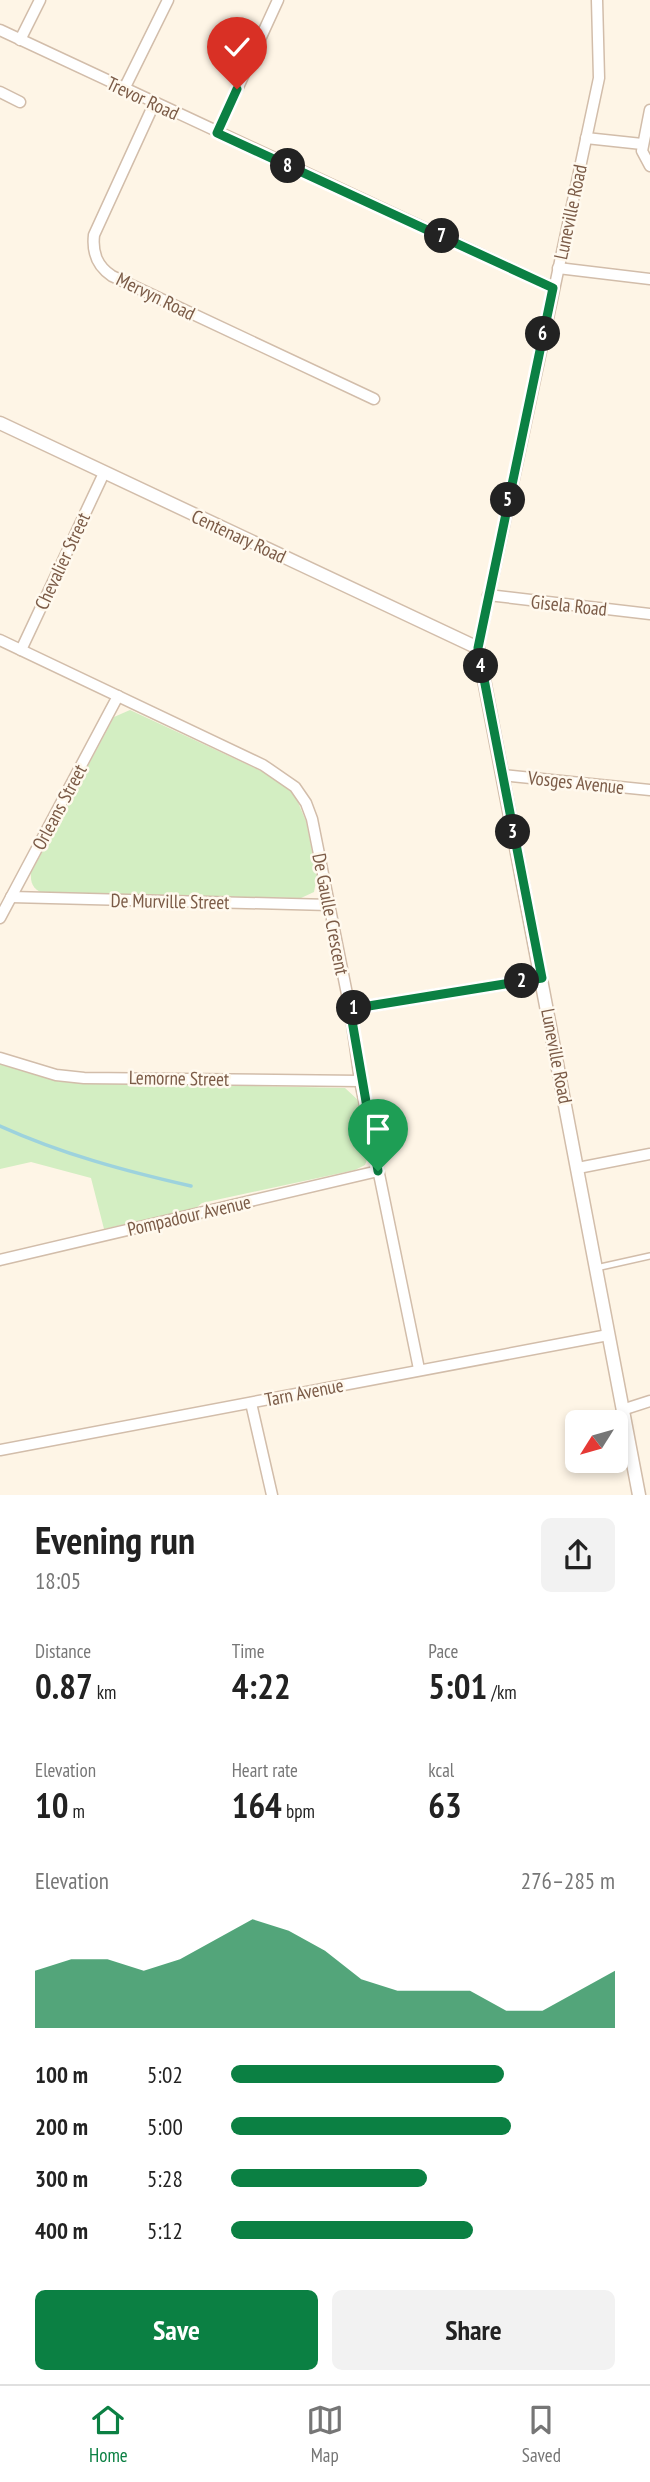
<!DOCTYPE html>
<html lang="en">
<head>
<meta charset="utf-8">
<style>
  body { margin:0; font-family:"PT Sans Narrow",sans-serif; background:#f2f2f2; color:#222; height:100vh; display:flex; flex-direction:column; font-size:26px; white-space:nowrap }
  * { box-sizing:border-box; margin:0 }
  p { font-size:23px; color:#767676 }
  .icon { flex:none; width:38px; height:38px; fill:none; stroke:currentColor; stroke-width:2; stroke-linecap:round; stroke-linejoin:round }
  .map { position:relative; height:1495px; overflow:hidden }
  .side { display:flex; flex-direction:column; background:#fff; flex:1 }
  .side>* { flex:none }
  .needle { width:46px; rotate:233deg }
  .tools { position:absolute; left:565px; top:1410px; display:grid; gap:14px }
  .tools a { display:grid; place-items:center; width:63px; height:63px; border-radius:10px; background:#fff; box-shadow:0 4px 10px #0003; font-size:35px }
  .pin { position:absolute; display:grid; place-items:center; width:60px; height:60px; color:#fff; margin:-72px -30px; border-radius:50% 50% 50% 0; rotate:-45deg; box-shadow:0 0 7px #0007 }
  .pin .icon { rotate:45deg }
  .km { position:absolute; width:35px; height:35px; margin:-18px; border-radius:50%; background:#222; color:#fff; font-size:19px; line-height:35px; text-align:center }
  .round { display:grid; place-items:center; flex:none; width:74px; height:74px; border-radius:10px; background:#f2f2f2 }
  .head { display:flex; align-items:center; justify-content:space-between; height:119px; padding:0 35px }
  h1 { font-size:38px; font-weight:700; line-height:52px }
  .stats { display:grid; grid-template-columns:repeat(3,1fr); gap:10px; height:119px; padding:7px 35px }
  .stats div { display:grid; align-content:center }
  .stats b { font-size:35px; font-weight:700 }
  .stats small { font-size:19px; font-weight:400 }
  .stats p { font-size:19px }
  .chart { height:196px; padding:14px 35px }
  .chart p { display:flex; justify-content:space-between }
  .chart svg { width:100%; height:126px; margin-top:7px; fill:#0b8043; opacity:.7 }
  .button { display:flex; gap:14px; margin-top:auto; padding:14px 35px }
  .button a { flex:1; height:80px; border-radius:10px; background:#0b8043; color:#fff; font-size:28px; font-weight:700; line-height:80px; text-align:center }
  .button a+a { background:#f2f2f2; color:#222 }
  ul { padding:0 35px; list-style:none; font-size:23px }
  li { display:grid; grid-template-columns:112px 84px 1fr; align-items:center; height:52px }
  li i { height:18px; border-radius:9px; background:#0b8043 }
  .menu { display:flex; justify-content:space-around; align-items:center; height:98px; border-top:2px solid #e0e0e0; background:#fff; font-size:19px; color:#767676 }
  .menu a { display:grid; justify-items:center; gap:4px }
  .menu .current { color:#0b8043 }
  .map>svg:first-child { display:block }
</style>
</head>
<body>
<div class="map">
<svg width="650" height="1495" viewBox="0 0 650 1495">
  <rect width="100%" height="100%" fill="#fef5e6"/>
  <!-- green -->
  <g fill="#d3eec2">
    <path d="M130,710L272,776L294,793L306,821L317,876L314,892L301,898L46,894C34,891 30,884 31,873L114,717Z"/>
    <polygon points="0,1064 61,1082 345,1088 359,1101 370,1152 365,1165 355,1170 202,1203 196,1208 104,1229 91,1178 31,1162 0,1169"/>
  </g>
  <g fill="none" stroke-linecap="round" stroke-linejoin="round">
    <!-- stream -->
    <path stroke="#9dd2dd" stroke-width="3.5" d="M0,1126C62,1154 125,1171 191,1186"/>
    <defs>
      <polyline id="service" points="596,1268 650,1256"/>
      <g id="minor">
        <polyline points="0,30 553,288"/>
        <polyline points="20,40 40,0"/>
        <polyline points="124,89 168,0"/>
        <polyline points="0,92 20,102"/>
        <path d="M154,104L94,235C92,253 97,266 112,276L374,399"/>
        <polyline points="650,110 642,151 650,166"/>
        <polyline points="217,133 278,0"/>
        <polyline points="586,138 642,144"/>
        <polyline points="558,268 650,279"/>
        <polyline points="488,595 650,614"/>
        <polyline points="0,640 263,765 295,787 306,803 312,819 350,1009 360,1081 419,1369"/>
        <polyline points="478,648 599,78 597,0"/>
        <polyline points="21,650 104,473"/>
        <polyline points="502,775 650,790"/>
        <polyline points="11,897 329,905"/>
        <polyline points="0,918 118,696"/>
        <polyline points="350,1009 542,978"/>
        <polyline points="0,1058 56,1075 84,1078 360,1081"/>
        <polyline points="578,1168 650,1154"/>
        <polyline points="0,1260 378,1171"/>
        <polyline points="251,1403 272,1495"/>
        <polyline points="622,1410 650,1401"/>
        <polyline points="0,1450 608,1335"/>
      </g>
      <polyline id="tertiary" points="0,423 478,648 639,1495"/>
    </defs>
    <!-- service casing -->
    <use href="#service" stroke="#d2bdaa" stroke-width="8"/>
    <!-- minor casing -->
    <use href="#minor" stroke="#d2bdaa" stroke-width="13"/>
    <!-- tertiary casing -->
    <use href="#tertiary" stroke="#d2bdaa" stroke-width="15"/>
    <!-- service -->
    <use href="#service" stroke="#fff" stroke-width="5"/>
    <!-- minor -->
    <use href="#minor" stroke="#fff" stroke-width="10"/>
    <!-- tertiary -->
    <use href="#tertiary" stroke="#fff" stroke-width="12"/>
  </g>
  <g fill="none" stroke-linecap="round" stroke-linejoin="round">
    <defs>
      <polyline id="route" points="237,89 217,133 553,288 478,648 542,978 350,1009 378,1171"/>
    </defs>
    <!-- route casing -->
    <use href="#route" stroke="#fff" stroke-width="14"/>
    <!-- route -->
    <use href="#route" stroke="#0b8043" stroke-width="9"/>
  </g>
  <g text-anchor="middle" stroke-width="5" stroke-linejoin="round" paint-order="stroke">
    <!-- street labels -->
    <g font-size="19" fill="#7b5b47" stroke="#fff9ee">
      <text transform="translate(143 98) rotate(25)" y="7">Trevor Road</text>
      <text transform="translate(570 212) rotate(-78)" y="7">Luneville Road</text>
      <text transform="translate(156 296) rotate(26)" y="7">Mervyn Road</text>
      <text transform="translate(239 536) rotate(25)" y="7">Centenary Road</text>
      <text transform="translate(62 561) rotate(-65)" y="7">Chevalier Street</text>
      <text transform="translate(569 605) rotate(6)" y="7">Gisela Road</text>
      <text transform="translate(576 782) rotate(6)" y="7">Vosges Avenue</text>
      <text transform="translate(59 807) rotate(-62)" y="7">Orleans Street</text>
      <text transform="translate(170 901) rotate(1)" y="7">De Murville Street</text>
      <text transform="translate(331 914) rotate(79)" y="7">De Gaulle Crescent</text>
      <text transform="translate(557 1056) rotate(79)" y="7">Luneville Road</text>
      <text transform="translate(179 1078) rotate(1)" y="7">Lemorne Street</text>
      <text transform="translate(189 1215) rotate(-13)" y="7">Pompadour Avenue</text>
      <text transform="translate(304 1392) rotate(-11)" y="7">Tarn Avenue</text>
    </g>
  </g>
</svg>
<div class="tools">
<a><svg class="needle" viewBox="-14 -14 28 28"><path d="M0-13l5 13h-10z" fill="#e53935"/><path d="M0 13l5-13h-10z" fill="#767676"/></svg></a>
</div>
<div class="pin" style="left:378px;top:1171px;background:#1e9e55"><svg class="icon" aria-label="arrive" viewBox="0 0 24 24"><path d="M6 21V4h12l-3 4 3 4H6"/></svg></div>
<div class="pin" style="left:237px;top:89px;background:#d93025"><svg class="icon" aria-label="check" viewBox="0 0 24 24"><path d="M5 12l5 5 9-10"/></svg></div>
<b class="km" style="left:354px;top:1008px">1</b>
<b class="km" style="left:522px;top:981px">2</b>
<b class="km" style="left:513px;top:832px">3</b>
<b class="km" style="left:481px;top:666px">4</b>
<b class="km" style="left:508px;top:500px">5</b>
<b class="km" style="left:543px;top:334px">6</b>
<b class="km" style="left:442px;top:236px">7</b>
<b class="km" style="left:288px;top:166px">8</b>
</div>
<section class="side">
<div class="head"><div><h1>Evening run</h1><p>18:05</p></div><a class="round"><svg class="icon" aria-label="share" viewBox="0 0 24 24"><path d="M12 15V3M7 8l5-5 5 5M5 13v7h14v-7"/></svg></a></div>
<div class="stats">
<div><p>Distance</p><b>0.87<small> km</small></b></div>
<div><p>Time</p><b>4:22</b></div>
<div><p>Pace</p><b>5:01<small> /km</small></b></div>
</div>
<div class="stats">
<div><p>Elevation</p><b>10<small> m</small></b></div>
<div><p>Heart rate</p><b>164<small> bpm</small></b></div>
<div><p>kcal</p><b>63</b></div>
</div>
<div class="chart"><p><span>Elevation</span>276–285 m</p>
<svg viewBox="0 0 160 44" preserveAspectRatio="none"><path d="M0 44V24L10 20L20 20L30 24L40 20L50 13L60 6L70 10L80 17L90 27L100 31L110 31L120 31L130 38L140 38L150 31L160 24V44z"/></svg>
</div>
<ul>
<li><b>100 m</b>5:02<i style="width:71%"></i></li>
<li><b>200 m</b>5:00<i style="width:73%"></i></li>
<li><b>300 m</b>5:28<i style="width:51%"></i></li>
<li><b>400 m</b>5:12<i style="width:63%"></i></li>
</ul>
<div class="button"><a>Save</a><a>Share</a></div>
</section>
<nav class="menu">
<a class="current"><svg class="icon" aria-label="home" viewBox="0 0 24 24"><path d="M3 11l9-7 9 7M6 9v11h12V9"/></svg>Home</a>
<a><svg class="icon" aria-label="map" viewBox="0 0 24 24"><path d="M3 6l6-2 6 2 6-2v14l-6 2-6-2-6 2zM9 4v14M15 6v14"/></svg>Map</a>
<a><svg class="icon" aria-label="saved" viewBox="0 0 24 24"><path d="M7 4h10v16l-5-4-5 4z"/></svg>Saved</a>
</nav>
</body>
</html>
